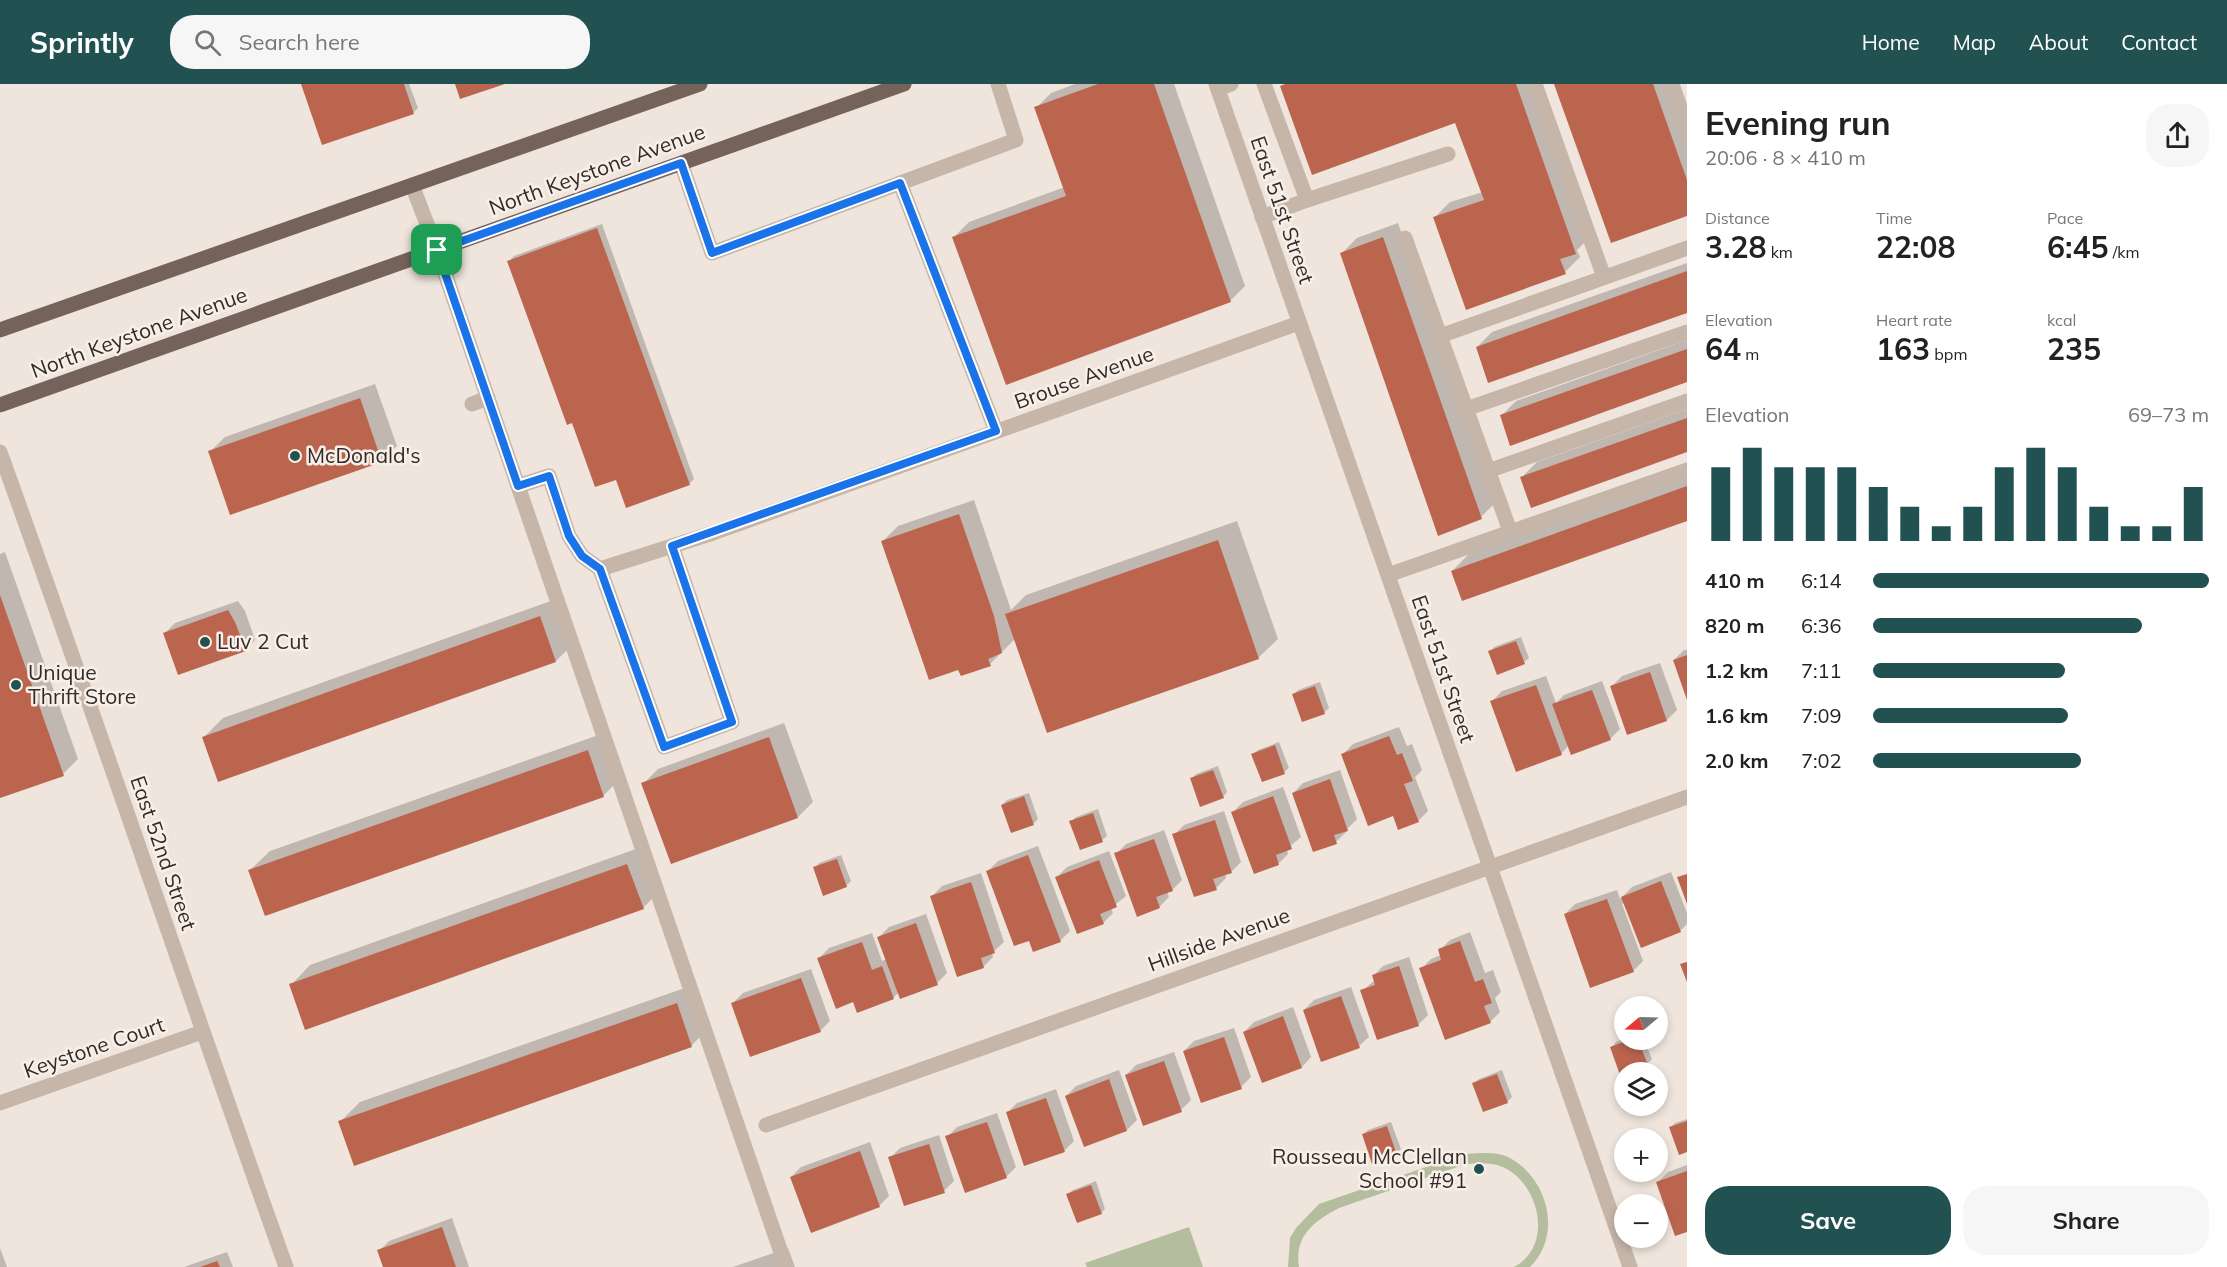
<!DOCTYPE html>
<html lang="en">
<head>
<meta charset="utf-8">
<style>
  body { margin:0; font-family:Mulish,sans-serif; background:#f6f6f6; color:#222; height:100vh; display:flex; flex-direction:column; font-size:22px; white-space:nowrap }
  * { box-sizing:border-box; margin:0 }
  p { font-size:20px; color:#767676 }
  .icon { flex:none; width:33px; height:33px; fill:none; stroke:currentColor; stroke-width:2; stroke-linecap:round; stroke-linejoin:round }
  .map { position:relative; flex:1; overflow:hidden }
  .drawer { display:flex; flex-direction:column; background:#fff; width:540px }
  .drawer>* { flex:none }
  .needle { width:39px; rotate:251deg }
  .controls { position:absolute; left:1614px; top:912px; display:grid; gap:12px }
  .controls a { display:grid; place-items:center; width:54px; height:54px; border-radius:50%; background:#fff; box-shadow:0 3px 9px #0003; font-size:30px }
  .pin { position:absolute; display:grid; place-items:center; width:51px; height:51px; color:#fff; margin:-26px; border-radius:12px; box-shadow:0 3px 9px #0006 }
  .round { display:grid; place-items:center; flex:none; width:63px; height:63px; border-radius:24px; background:#f6f6f6 }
  .overview { display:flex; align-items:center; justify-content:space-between; height:102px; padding:0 18px }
  h1 { font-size:33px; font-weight:700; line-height:45px }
  .figures { display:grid; grid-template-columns:repeat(3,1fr); gap:9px; height:102px; padding:6px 18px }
  .figures div { display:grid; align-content:center }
  .figures b { font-size:30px; font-weight:700 }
  .figures small { font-size:16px; font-weight:400 }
  .figures p { font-size:16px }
  .chart { height:168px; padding:12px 18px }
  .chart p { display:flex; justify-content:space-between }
  .chart svg { width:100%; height:108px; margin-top:6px; stroke:#225152; stroke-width:6 }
  .cta { display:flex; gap:12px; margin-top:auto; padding:12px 18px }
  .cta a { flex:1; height:69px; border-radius:24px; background:#225152; color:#fff; font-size:24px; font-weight:700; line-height:69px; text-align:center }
  .cta a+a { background:#f6f6f6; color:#222 }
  ul { padding:0 18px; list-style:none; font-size:20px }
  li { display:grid; grid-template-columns:96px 72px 1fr; align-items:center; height:45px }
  li i { height:15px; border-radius:8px; background:#225152 }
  header { display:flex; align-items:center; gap:36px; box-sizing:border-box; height:84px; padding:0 30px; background:#225152; color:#fff }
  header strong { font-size:28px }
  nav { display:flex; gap:33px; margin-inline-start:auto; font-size:21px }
  .search { width:420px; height:54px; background:#f6f6f6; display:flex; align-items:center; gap:15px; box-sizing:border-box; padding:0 21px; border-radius:24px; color:#767676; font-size:22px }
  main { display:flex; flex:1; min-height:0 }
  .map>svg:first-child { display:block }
</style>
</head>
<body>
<header>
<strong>Sprintly</strong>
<div class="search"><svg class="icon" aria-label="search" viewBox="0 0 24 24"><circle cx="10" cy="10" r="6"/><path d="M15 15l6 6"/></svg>Search here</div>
<nav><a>Home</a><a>Map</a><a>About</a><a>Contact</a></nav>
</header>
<main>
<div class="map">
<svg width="1687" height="1183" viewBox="0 0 1687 1183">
  <rect width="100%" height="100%" fill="#efe5dc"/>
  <!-- green -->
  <g fill="#b4bd9d">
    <path d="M1481,1069C1490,1069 1500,1069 1508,1073C1548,1093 1563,1151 1530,1183H1514C1554,1162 1540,1100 1503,1083C1491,1078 1478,1079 1466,1080L1339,1124C1314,1137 1294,1152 1299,1183H1288L1290,1154L1296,1144L1319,1120L1464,1070Z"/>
    <polygon points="1189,1143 1203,1183 1087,1183 1085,1179"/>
  </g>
  <!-- shadow -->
  <g fill="#0003">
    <polygon points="303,0 409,0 418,24 413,29"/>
    <polygon points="1075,0 1174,0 1245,202 1230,217 954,153 969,138 1065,103 1036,24 1051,9"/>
    <polygon points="1284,0 1536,0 1590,153 1577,166 1580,173 1565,188 1435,133 1450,118 1483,108 1456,37 1282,2"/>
    <polygon points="1556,0 1673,0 1687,39 1687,130"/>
    <polygon points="1398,139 1496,418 1481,433 1342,169 1357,154"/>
    <polygon points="602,140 694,395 689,400 617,394 573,338 509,177 514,172"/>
    <polygon points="1687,179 1687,227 1477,263 1492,248"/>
    <polygon points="1687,256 1687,297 1501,332 1516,317"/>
    <polygon points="375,300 397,362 382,376 231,429 210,368 225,353"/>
    <polygon points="1687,325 1687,367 1522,393 1537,378"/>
    <polygon points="1687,391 1687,435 1452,487 1472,467"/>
    <polygon points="974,416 1011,526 1026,511 1237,437 1278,555 1258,574 1015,555 990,580 959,584 883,457 898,442"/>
    <polygon points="5,468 78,675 63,690 0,712 0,470"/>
    <polygon points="559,514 575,558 556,577 204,653 223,634"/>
    <polygon points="238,517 245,527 255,556 245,566 165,549 175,539"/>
    <polygon points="1521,553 1529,574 1524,578 1490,568 1494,563"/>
    <polygon points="1684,566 1687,566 1687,613 1674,576"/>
    <polygon points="1660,579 1677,626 1667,636 1628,649 1612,602 1622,592"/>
    <polygon points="1546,592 1556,619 1564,611 1602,597 1620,645 1610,655 1569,661 1561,670 1492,617 1502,607"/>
    <polygon points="1320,598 1329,624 1324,629 1294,610 1298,606"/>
    <polygon points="784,639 813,718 798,733 671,778 643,700 658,685"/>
    <polygon points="1399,643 1407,662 1412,660 1422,686 1415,693 1428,727 1418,737 1394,730 1343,670 1353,660"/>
    <polygon points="607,648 623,692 603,712 250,786 270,767"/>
    <polygon points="1279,658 1289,684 1284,688 1253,670 1258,666"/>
    <polygon points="1218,682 1227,708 1223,713 1192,695 1196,690"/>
    <polygon points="1340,686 1357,735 1346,746 1346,748 1336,758 1293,709 1303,699"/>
    <polygon points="1283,703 1301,753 1287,765 1288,770 1278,780 1233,728 1243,718"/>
    <polygon points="1029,709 1038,735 1034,739 1012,747 1002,721 1007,716"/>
    <polygon points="1098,725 1107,752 1102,756 1081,764 1071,738 1076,733"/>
    <polygon points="1224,727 1241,778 1231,788 1225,790 1226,794 1216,804 1195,812 1174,751 1184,741"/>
    <polygon points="1164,746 1182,796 1172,806 1167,807 1169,813 1159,823 1116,770 1126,760"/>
    <polygon points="647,761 662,805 643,824 291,901 310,881"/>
    <polygon points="1038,762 1070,847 1060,857 1030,855 988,787 998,777"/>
    <polygon points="1109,767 1126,812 1111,824 1113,829 1103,839 1057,793 1067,783"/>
    <polygon points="841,771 851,797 846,802 815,784 819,779"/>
    <polygon points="1671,788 1687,829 1687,840 1680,847 1625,819 1622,820 1643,877 1633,887 1565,830 1575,820 1617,806 1620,815 1632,803"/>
    <polygon points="981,789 1004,858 992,869 993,873 983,883 932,812 942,802"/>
    <polygon points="926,830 947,889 937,899 900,913 899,908 893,914 854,916 819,874 829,864 872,849 882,877 887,875 879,853 889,843"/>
    <polygon points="1470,848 1485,889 1493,886 1501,908 1495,914 1500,928 1490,938 1421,885 1431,875 1441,871 1440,866 1450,856"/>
    <polygon points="1409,873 1428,931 1418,941 1362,907 1375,896 1373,892 1383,882"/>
    <polygon points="811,885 830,937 820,947 733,919 743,909"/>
    <polygon points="696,900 711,942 691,962 340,1038 360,1018"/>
    <polygon points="1351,903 1369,953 1359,962 1304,926 1314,916"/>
    <polygon points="1293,923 1311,973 1302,983 1244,948 1254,938"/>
    <polygon points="1234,944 1251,993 1241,1003 1202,1017 1184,967 1194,957"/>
    <polygon points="1624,955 1644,956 1652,975 1647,980 1612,963 1616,958"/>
    <polygon points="1174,968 1191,1016 1181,1026 1126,991 1136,981"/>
    <polygon points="1119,986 1137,1036 1127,1046 1066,1012 1076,1002"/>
    <polygon points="1502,986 1512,1013 1507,1018 1474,999 1479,995"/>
    <polygon points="1056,1005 1074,1057 1064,1067 1007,1029 1017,1019"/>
    <polygon points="997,1029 1016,1083 1006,1093 947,1053 957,1043"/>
    <polygon points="1687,1035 1687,1067 1671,1043 1675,1039"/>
    <polygon points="1391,1038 1401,1065 1396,1070 1363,1051 1368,1046"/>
    <polygon points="939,1051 954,1097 944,1107 890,1074 900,1064"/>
    <polygon points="870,1058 889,1112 879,1122 791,1093 801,1083"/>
    <polygon points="1687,1081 1687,1146 1658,1098 1668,1088"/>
    <polygon points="1096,1097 1105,1125 1101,1129 1068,1110 1073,1106"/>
    <polygon points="452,1134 469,1183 385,1183 379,1167 389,1157"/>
    <polygon points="0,1164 7,1183 0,1183"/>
    <polygon points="788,1164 795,1183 733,1183"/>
    <polygon points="227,1168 233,1183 184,1183"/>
  </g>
  <!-- building -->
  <g fill="#bb654f">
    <polygon points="301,0 404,0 414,30 322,61"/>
    <polygon points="455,0 505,0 460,15"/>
    <polygon points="1098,0 1154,0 1231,218 1006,301 952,153 1066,112 1034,23"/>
    <polygon points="1286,0 1516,0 1576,170 1560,175 1566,190 1466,226 1433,133 1484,116 1455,39 1312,91 1280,2"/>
    <polygon points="1554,0 1653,0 1687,96 1687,132 1611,159"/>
    <polygon points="597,144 690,401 626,424 616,396 595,403 572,339 567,341 507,177"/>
    <polygon points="1383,153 1482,435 1438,452 1340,169"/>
    <polygon points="1687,187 1687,229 1488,299 1476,263"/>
    <polygon points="1687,265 1687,298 1510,362 1500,331"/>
    <polygon points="360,314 382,378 230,431 208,367"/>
    <polygon points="1687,334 1687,368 1531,424 1520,393"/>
    <polygon points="1687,402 1687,437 1462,517 1451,487"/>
    <polygon points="959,430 994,532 1002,569 988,575 991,582 961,592 958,586 929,596 881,457"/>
    <polygon points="1218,456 1259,575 1047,649 1005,530"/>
    <polygon points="0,511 64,692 0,714"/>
    <polygon points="228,526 235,538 246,567 178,591 163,549"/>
    <polygon points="540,532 556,578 218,698 202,653"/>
    <polygon points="1516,557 1525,580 1497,591 1488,567"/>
    <polygon points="1687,571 1687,616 1673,576"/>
    <polygon points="1650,588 1667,637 1627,651 1610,602"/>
    <polygon points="1536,601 1562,671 1516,688 1490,617"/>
    <polygon points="1315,602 1325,630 1302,638 1292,610"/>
    <polygon points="1592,606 1611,656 1571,671 1552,620"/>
    <polygon points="1389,652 1397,671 1402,669 1413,697 1404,700 1419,738 1398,746 1393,732 1368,742 1341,670"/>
    <polygon points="769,653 798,734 671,780 641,699"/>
    <polygon points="1275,661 1285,690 1262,698 1251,670"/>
    <polygon points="588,666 604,713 265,832 248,786"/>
    <polygon points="1213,686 1224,714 1200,723 1190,694"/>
    <polygon points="1330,695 1348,747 1334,751 1337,760 1313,768 1292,709"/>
    <polygon points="1024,712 1034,741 1011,749 1001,721"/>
    <polygon points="1273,712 1292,765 1276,771 1279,781 1254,790 1231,728"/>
    <polygon points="1093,729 1103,758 1080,766 1069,737"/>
    <polygon points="1215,736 1232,789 1213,795 1217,806 1194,813 1172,750"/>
    <polygon points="1154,755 1173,807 1156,813 1160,824 1137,833 1114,769"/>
    <polygon points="1028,771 1061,858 1033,868 1029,857 1014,862 986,787"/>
    <polygon points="837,775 847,803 823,812 813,783"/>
    <polygon points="1099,776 1117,823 1100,830 1104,840 1077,850 1055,793"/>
    <polygon points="627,780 644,825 305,946 289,900"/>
    <polygon points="1687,790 1687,820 1677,793"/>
    <polygon points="1661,797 1681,848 1641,864 1621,813"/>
    <polygon points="971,798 995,869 981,874 984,884 957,893 930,812"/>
    <polygon points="1607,815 1634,888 1590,904 1564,830"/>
    <polygon points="916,839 938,901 900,915 877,853"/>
    <polygon points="1460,857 1475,898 1483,895 1492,919 1484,922 1491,939 1445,956 1419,884 1441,876 1438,865"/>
    <polygon points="862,858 872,886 882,882 894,915 857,929 853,918 836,925 817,874"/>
    <polygon points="1687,878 1687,898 1680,880"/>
    <polygon points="1399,882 1419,942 1377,956 1360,906 1375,901 1372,891"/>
    <polygon points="801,894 821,948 750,973 731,919"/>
    <polygon points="1341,912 1360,964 1321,978 1303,926"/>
    <polygon points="677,919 692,963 354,1082 338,1037"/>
    <polygon points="1283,932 1302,984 1262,999 1243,948"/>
    <polygon points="1224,953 1242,1005 1201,1019 1183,967"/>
    <polygon points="1629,956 1638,956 1648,981 1620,991 1610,963"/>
    <polygon points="1164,977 1182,1028 1143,1042 1125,991"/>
    <polygon points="1497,990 1508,1019 1483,1028 1472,999"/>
    <polygon points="1109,995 1127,1047 1084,1063 1065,1012"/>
    <polygon points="1046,1014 1065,1068 1024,1082 1006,1028"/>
    <polygon points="1687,1037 1687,1068 1679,1071 1669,1043"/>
    <polygon points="987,1038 1007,1094 965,1109 945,1052"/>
    <polygon points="1387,1042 1397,1071 1372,1080 1362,1050"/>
    <polygon points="929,1060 945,1109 904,1122 888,1073"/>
    <polygon points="860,1067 880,1123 811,1149 790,1093"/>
    <polygon points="1687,1087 1687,1148 1675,1152 1656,1098"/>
    <polygon points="1091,1101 1102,1130 1077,1139 1066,1110"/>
    <polygon points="442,1143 456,1183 383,1183 377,1166"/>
    <polygon points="217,1177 220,1183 200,1183"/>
  </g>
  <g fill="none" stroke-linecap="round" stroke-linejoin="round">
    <!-- service -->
    <g stroke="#c6b5a9" stroke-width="15">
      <polyline points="1264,0 1307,116 1448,70"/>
      <polyline points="1535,0 1604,193"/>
      <polyline points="1672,0 1687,43"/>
      <polyline points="1218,5 1231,0"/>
      <polyline points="681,79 712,169 1016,56 998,0"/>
      <polyline points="900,99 996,347"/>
      <polyline points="412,101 437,166 786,1183"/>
      <polyline points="1262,133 1307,116"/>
      <polyline points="1405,154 1510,447"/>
      <polyline points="1440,252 1687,164"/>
      <polyline points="472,320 488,314"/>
      <polyline points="1466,325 1687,248"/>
      <polyline points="1488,387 1687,317"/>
      <polyline points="518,402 549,392 569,452 582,472 600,485 713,449"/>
      <polyline points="600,485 664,663 732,638 672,462"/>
      <polyline points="1388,491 1687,386"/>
    </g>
    <!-- minor -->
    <g stroke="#c6b5a9" stroke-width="15">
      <polyline points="1216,0 1630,1183"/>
      <polyline points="713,449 1299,239"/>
      <polyline points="0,1019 202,948"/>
      <polyline points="766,1041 1687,713"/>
    </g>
    <!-- tertiary -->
    <path stroke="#c6b5a9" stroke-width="15" d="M0,368C98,639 189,912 286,1183"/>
    <!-- primary -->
    <g stroke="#75625b" stroke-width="15">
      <polyline points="0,246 700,0"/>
      <polyline points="0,321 904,0"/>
    </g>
  </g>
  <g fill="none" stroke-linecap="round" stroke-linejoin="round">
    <defs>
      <polygon id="route" points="681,79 712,169 900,99 996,347 672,462 732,638 664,663 600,485 582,472 569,452 549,392 518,402 437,166"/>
    </defs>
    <!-- route casing -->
    <use href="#route" stroke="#fff" stroke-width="12"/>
    <!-- route -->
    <use href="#route" stroke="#1a73e8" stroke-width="8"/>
  </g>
  <!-- markers -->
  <g fill="#225152" stroke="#f8f0e8" stroke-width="2">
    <circle cx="295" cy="372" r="6"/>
    <circle cx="205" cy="558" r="6"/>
    <circle cx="16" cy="601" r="6"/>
    <circle cx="1479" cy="1085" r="6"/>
  </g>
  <g text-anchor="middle" stroke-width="5" stroke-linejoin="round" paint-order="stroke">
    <!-- street labels -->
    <g font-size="21" fill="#342b28" stroke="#f8f0e8">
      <text transform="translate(597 86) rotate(-20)" y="7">North Keystone Avenue</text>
      <text transform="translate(1282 126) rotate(71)" y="7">East 51st Street</text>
      <text transform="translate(139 249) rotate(-20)" y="7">North Keystone Avenue</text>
      <text transform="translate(1084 294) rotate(-20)" y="7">Brouse Avenue</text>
      <text transform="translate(1443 585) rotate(71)" y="7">East 51st Street</text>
      <text transform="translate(163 769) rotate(71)" y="7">East 52nd Street</text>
      <text transform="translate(1219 856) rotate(-20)" y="7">Hillside Avenue</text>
      <text transform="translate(94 964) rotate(-19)" y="7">Keystone Court</text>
    </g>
    <!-- poi labels -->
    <g font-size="21" fill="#342b28" stroke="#f8f0e8" text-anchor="start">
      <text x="307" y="379">McDonald's</text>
      <text x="217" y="565">Luv 2 Cut</text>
      <text x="28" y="596">Unique<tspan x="28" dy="24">Thrift Store</tspan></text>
      <text x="1467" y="1080" text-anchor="end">Rousseau McClellan<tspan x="1467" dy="24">School #91</tspan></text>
    </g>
  </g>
</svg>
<div class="controls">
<a><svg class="needle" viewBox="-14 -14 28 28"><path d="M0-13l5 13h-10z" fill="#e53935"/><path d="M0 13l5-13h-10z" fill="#767676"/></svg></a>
<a><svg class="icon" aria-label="layers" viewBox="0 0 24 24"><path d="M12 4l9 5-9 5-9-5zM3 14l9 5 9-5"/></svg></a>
<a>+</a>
<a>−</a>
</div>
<div class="pin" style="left:437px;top:166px;background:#1e9e55"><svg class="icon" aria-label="arrive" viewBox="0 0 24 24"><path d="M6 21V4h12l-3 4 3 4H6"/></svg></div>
</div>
<section class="drawer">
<div class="overview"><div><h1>Evening run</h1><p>20:06 · 8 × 410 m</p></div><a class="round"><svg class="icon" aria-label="share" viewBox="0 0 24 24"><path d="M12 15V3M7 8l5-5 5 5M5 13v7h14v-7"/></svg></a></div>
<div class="figures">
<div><p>Distance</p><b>3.28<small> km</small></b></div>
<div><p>Time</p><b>22:08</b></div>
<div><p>Pace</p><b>6:45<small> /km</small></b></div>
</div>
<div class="figures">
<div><p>Elevation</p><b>64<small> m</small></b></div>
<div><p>Heart rate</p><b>163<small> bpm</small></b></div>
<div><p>kcal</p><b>235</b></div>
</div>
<div class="chart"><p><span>Elevation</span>69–73 m</p>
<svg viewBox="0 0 160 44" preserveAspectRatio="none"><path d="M5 44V14M15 44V6M25 44V14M35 44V14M45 44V14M55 44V22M65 44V30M75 44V38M85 44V30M95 44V14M105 44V6M115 44V14M125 44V30M135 44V38M145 44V38M155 44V22"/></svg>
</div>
<ul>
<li><b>410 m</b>6:14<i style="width:100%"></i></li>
<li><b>820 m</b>6:36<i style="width:80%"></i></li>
<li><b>1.2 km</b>7:11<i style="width:57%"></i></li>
<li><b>1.6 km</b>7:09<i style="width:58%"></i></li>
<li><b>2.0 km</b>7:02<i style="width:62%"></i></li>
</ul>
<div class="cta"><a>Save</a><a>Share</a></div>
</section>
</main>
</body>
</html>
